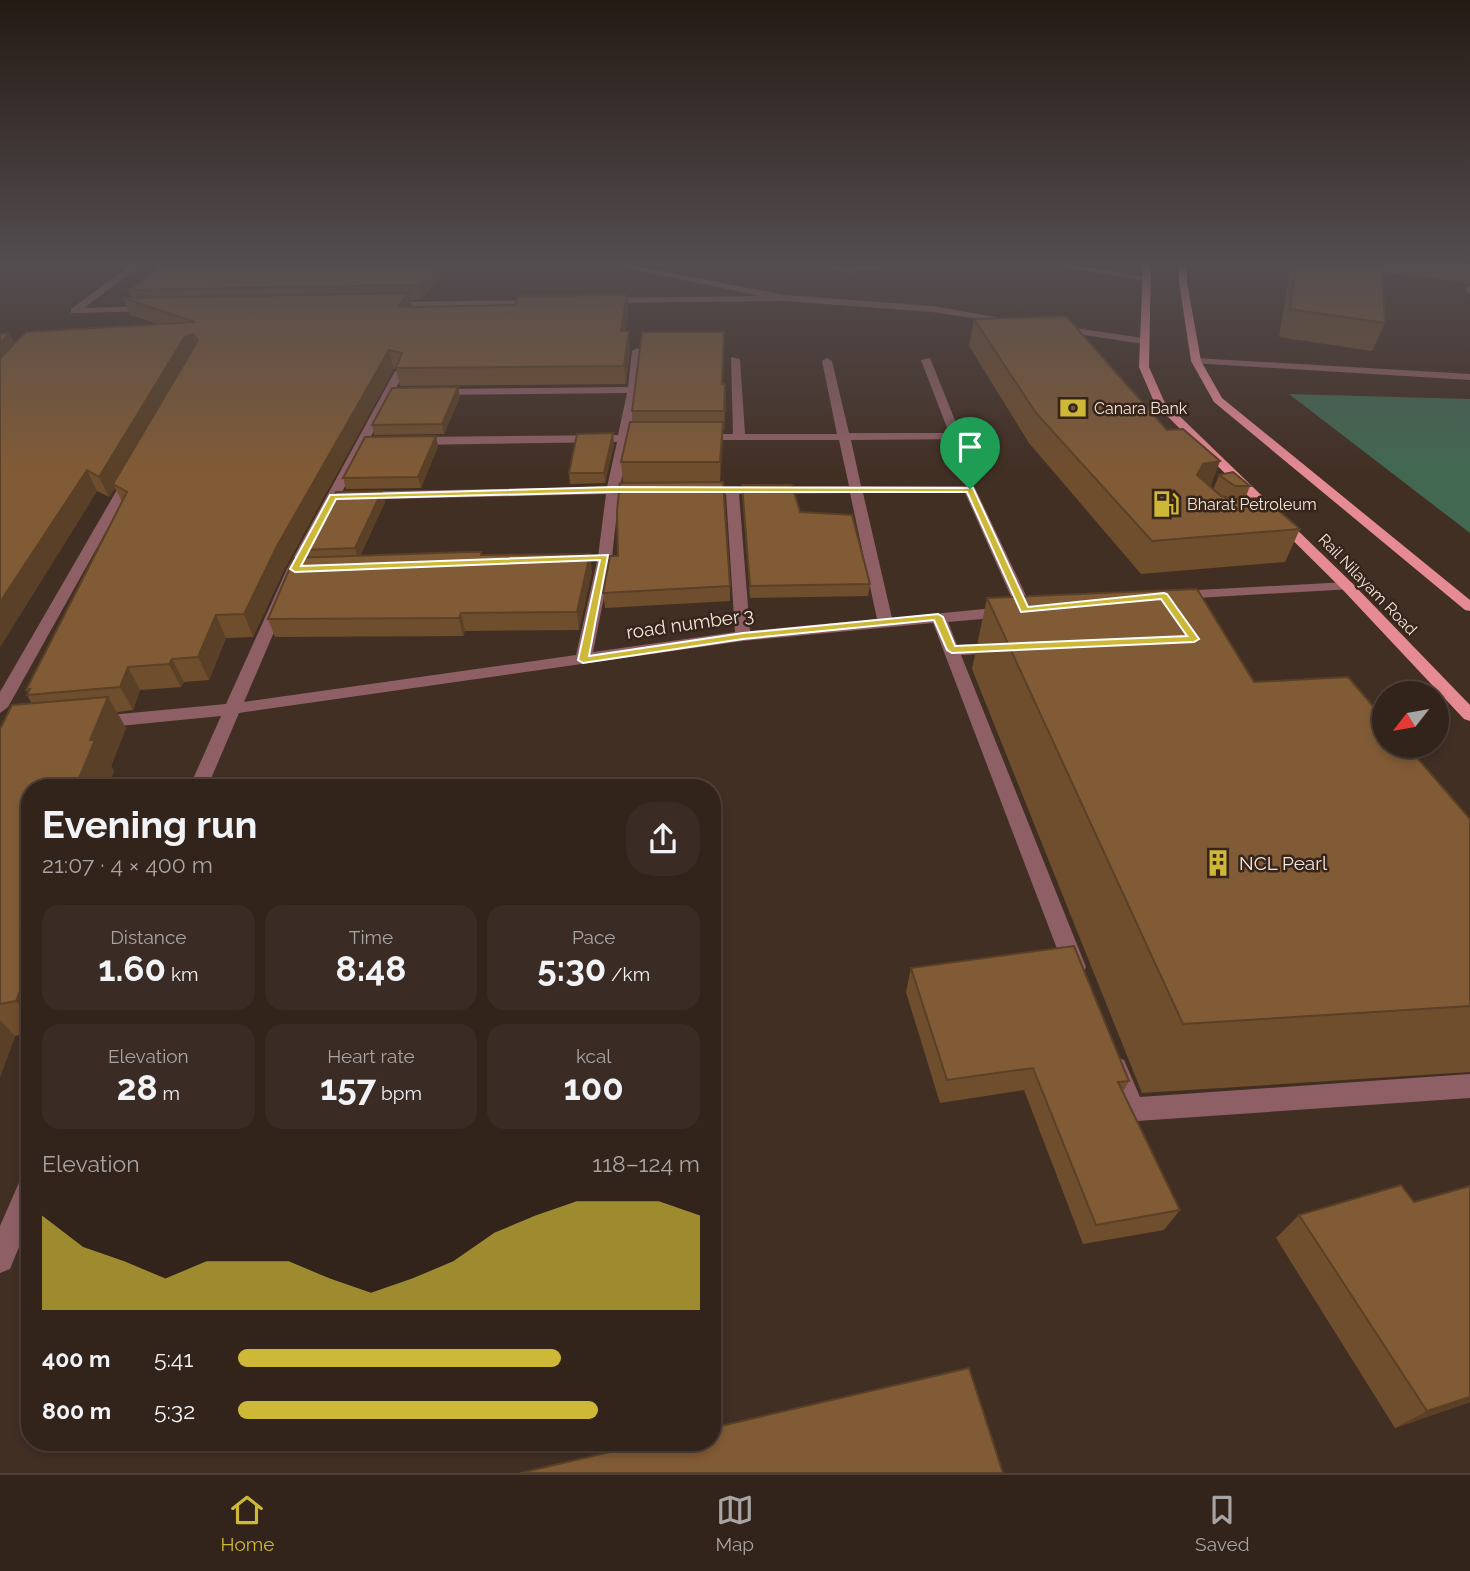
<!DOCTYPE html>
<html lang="en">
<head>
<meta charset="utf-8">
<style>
  body { margin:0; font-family:Raleway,sans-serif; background:#3a2b24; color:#f1f3f6; height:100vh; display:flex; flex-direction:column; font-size:26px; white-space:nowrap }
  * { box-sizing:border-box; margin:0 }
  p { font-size:23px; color:#a8a4a3 }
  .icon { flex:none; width:38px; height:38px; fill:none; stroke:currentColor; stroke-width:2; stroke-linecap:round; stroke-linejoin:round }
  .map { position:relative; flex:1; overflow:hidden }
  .sheet { position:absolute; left:21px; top:779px; width:700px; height:672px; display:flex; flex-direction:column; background:#32231b; border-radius:28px; box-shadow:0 4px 10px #0003,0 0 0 2px #4d403a }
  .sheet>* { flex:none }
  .needle { width:46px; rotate:239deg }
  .tools { position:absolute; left:1372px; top:681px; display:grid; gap:14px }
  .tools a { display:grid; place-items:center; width:77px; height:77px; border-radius:50%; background:#32231b; box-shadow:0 4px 10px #0003,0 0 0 2px #4d403a; font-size:35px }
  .pin { position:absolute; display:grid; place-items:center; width:60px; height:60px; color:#fff; margin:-72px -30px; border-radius:50% 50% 50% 0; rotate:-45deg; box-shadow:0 0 7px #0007 }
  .pin .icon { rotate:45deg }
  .round { display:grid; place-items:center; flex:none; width:74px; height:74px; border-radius:28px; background:#3a2b24 }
  .summary { display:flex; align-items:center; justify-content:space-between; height:119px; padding:0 21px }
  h1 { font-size:38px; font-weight:700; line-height:52px }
  .stats { display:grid; grid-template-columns:repeat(3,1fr); gap:10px; height:119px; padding:7px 21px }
  .stats div { display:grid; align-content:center; border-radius:18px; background:#3a2b24; text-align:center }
  .stats b { font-size:35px; font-weight:700 }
  .stats small { font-size:19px; font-weight:400 }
  .stats p { font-size:19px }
  .chart { height:196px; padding:14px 21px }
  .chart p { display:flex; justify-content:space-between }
  .chart svg { width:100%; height:126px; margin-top:7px; fill:#ceb838; opacity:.7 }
  ul { padding:0 21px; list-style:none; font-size:23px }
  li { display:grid; grid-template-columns:112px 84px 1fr; align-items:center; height:52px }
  li i { height:18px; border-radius:9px; background:#ceb838 }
  .menu { display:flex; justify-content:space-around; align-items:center; height:98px; border-top:2px solid #4d403a; background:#32231b; font-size:19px; color:#a8a4a3 }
  .menu a { display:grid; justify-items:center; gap:4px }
  .menu .on { color:#ceb838 }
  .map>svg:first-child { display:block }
</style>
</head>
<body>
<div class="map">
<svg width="1470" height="1473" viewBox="0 0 1470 1473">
  <rect width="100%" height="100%" fill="#422f24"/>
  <!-- green -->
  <polygon fill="#426852" points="1289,394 1470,399 1470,533"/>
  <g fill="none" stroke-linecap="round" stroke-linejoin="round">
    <!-- minor -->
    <g fill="#8e6065" fill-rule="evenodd">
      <polygon points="131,265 141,265 84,308 152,306 155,307 155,311 71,313 71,309"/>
      <polygon points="612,265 630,265 785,295 932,306 1019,321 1014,324 932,312 785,301 600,303 600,299 603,298 760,296"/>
      <polygon points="815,265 850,267 896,265 850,273"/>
      <polygon points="1053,265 1075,265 1151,278 1147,281"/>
      <polygon points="1469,286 1470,287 1470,294 1465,289"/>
      <polygon points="543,300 543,304 540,305 390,308 385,305 390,302"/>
      <polygon points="1055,325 1143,338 1148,341 1143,344 1052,330 1050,328"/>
      <path d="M637,348L642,351L630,435L648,434L654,438L648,442H629L620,487L641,486L647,490L641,494H619L612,557L593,652L735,632L726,494H701L695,490L697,487L849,486L839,440H697V436L701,434H733L731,357L740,359L745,434H837L822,361L827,358L832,361L849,433H949L921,360L930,358L960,433H977L983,436L977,439L851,440L861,486H974L1033,610L1025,615L1017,610L965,493H863L892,618L1005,607L1013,612L1005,617L948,622L957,645L1001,643L1009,648L1001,653L961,655L1086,967L1083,974L1075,976L1067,974L1064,967L933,623L743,641L239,713L207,788H189L221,716L99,728L93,726L90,722L99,716L226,704L287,569L395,371L404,373L342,492L607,487L617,442L414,445L408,441L414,437L618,435L627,393L437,395L432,392L437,389L628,387L632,351ZM850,493L877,619L750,631L739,494ZM606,494L598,557L576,655L244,702L301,569L338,500Z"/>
      <polygon points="1196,358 1470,374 1470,380 1192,363 1192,359"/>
      <polygon points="131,472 137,476 8,707 0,713 0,692 125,476"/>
      <polygon points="1347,582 1352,583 1354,586 1352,589 1179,599 1172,595 1179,591"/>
      <polygon points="1116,1057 1124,1060 1140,1097 1470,1074 1470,1098 1137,1121 1121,1112 1104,1068 1108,1060"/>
      <polygon points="30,1174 30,1220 10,1269 0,1273 0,1226 21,1178"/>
    </g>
    <!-- major -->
    <g fill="#e68a94" fill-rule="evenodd">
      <polygon points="1143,265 1151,265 1149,367 1164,401 1352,583 1470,705 1470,721 1464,719 1342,589 1155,404 1139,367"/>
      <polygon points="1179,265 1187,265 1187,282 1201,361 1222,398 1470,600 1470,611 1465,610 1214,402 1191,361 1179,282"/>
    </g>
  </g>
  <!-- wall -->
  <g fill="#6f4e2e">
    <polygon points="162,265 441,265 438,269 440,278 422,299 411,300 412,307 628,312 626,331 630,349 626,384 400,386 396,369 394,369 285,568 253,637 226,638 209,680 184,682 181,687 140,690 133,710 117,712 126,728 111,766 114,771 108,788 30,788 30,1033 15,1036 0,1077 0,729 32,704 27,695 28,693 26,690 122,502 115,488 109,497 97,491 0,647 9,333 15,344 158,324 130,315 123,298 132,297 129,290"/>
    <polygon points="1291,265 1470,265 1470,283 1382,272 1385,323 1372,351 1279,337"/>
    <polygon points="974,319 1220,461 1210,487 1213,490 1219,475 1250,486 1245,499 1300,529 1285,562 1141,574 1029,443 969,346"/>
    <polygon points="724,332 723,384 725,384 726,403 724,430 723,430 720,482 730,586 730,601 605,608 603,593 618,556 623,483 621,462 632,422 632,411"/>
    <polygon points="458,387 460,397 444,434 374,435 372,425"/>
    <polygon points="436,436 438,446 421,488 346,489 343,478"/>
    <polygon points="614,444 605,483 570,484 569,473"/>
    <polygon points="742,485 800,512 870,584 868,596 750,598"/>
    <polygon points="382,491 385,502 360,556 481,552 482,555 592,571 579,630 465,631 463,636 275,637 268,619 307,558 304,550"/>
    <polygon points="987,598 1254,682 1470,819 1470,1072 1142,1093 972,669"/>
    <polygon points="911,968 1129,1081 1123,1092 1180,1210 1164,1230 1083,1244 1024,1090 940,1103 906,992"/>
    <polygon points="1470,1186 1470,1402 1395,1428 1276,1238 1299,1215 1414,1202"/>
  </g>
  <!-- shaded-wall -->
  <g fill="#5a4026">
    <polygon points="429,265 441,265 438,269 440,278 422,299 419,285"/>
    <polygon points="409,293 413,310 398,306"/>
    <polygon points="627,295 628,312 623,349 621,331"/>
    <polygon points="629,331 630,349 626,384 624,366"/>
    <polygon points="9,333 19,351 0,371 0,343"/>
    <polygon points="193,334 199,352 113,484 115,488 109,497 99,477 184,338"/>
    <polygon points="389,350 394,369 285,568 253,637 244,614 277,546"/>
    <polygon points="725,384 726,403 724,430 724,411"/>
    <polygon points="458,387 460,397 444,434 442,424"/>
    <polygon points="723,422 723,443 720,483 720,462"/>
    <polygon points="613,433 614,444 605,483 604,473"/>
    <polygon points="436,436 438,446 421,488 418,477"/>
    <polygon points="1220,461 1208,492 1197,475 1203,464"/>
    <polygon points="87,470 97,491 0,647 0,602"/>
    <polygon points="382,491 385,502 358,559 355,548"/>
    <polygon points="590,554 592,571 579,630 577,612"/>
    <polygon points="461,613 465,631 463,636 459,618"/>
    <polygon points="216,615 226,638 209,680 198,657"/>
    <polygon points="172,659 184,682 181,687 169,664"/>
    <polygon points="128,667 140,690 133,710 120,687"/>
    <polygon points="108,697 126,728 111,766 114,771 108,788 75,788 90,740"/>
    <polygon points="30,897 30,933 20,921"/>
    <polygon points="30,966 30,1016 16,1001"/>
    <polygon points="0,1020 15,1036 0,1077"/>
    <polygon points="1470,1397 1470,1402 1395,1428 1427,1411"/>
  </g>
  <!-- building -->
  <g fill="#815b36" stroke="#5a4026" stroke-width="2">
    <polygon points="162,265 436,265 419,285 129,290"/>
    <polygon points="1296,265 1382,265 1385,323 1290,309"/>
    <polygon points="409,293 398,306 416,307 515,305 519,296 627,295 621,331 629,331 624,366 396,368 402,353 389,350 277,546 244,614 216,615 198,657 172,659 169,664 128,667 120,687 27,695 30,689 26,690 127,492 113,484 198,340 193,334 184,338 99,477 87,470 0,602 0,358 26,332 195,322 123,298"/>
    <polygon points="1066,316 1167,430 1183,429 1220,461 1203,464 1197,475 1221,496 1234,499 1264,498 1300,529 1152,541 1036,413 974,319"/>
    <polygon points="642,332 724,332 722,384 725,384 724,411 632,411"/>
    <polygon points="9,333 0,343 0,334"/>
    <polygon points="458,387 442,424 372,425 392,388"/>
    <polygon points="630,422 723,422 720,462 621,462"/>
    <polygon points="613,433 604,473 569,473 577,434"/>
    <polygon points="436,436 418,477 343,478 365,437"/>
    <polygon points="1233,472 1250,486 1235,486 1219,475"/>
    <polygon points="723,482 730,586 603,593 610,556 618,556 617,511 620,483"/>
    <polygon points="742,485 792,485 800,512 852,515 870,584 750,586"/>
    <polygon points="382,491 355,548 304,550 336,492"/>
    <polygon points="466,552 481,552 481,555 590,554 577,612 461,613 459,618 268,619 294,558"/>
    <polygon points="1197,589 1254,682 1348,677 1384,719 1384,746 1407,746 1470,819 1470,1006 1183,1024 987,598"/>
    <polygon points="108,697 90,740 95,740 75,788 30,788 30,897 20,921 30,920 30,966 16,1001 0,1004 0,729 12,705"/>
    <polygon points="1074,946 1129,1081 1118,1082 1180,1210 1096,1225 1033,1068 947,1080 911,968"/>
    <polygon points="1401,1185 1414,1202 1470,1186 1470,1397 1427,1411 1299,1215"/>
    <polygon points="969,1368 1003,1473 520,1473 653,1442 712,1442 712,1428"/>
  </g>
  <!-- sky -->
  <linearGradient id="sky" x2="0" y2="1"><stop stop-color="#241a14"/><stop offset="0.56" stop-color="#544d50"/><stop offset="1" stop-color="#544d50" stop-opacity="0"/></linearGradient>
  <rect width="1470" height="471" fill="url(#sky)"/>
  <!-- route -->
  <path fill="#ceb838" stroke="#fff" stroke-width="2" fill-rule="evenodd" d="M613,487L973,488L1028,607L1164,593L1167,594L1199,639L1194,642L952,653L947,650L934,620L743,639L583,663L578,660L600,560L295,572L290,569L330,495ZM613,492H967L1021,612L1161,599L1187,636L955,646L943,617L938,614L743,633L589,656L608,555L301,566L336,499Z"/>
  <!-- icons -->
  <defs>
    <symbol id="bank-bare" viewBox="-9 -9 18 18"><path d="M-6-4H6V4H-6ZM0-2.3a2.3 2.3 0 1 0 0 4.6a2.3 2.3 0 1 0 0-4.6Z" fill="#ceb838" stroke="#37251a" stroke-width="2.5" paint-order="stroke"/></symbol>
    <symbol id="fuel-bare" viewBox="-9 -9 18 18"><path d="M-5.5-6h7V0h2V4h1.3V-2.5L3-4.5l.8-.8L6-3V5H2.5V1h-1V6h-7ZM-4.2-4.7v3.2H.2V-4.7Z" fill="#ceb838" stroke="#37251a" stroke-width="2.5" paint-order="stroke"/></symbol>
    <symbol id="building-bare" viewBox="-9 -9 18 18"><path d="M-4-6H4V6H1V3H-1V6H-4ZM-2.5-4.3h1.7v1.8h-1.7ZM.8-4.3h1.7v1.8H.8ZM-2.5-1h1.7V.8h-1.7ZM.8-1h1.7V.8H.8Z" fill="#ceb838" stroke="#37251a" stroke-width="2.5" paint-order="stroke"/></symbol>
  </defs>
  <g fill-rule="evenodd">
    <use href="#bank-bare" x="1054" y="389" width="38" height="38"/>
    <use href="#fuel-bare" x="1147" y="485" width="38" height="38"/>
    <use href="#building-bare" x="1199" y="844" width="38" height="38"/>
  </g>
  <g text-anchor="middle" stroke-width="5" stroke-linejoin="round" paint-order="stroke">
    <!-- far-poi labels -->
    <g font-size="16" fill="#f0e3dc" stroke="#37251a" text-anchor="start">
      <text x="1094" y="414">Canara Bank</text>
      <text x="1187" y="510">Bharat Petroleum</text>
    </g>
    <!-- far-street labels -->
    <g font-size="16" fill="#f0e3dc" stroke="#37251a">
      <text transform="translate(1368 584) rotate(46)" y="6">Rail Nilayam Road</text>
    </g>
    <!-- street labels -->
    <g font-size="19" fill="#f0e3dc" stroke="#37251a">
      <text transform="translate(690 623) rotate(-8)" y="7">road number 3</text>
    </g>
    <!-- poi labels -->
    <g font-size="19" fill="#f0e3dc" stroke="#37251a" text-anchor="start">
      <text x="1239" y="870">NCL Pearl</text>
    </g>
  </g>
</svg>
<div class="tools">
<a><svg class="needle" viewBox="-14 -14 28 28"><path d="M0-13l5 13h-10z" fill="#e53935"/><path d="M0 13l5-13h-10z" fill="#a8a4a3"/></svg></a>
</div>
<div class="pin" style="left:970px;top:489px;background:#1e9e55"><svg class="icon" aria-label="arrive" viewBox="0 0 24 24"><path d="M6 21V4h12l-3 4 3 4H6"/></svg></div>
<section class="sheet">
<div class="summary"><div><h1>Evening run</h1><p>21:07 · 4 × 400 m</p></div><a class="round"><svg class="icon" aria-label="share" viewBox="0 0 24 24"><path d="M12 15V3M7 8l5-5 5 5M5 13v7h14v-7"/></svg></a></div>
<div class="stats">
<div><p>Distance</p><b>1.60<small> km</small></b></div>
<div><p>Time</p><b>8:48</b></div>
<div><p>Pace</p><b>5:30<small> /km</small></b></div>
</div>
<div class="stats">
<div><p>Elevation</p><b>28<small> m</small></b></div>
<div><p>Heart rate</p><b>157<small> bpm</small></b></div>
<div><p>kcal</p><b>100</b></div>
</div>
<div class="chart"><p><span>Elevation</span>118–124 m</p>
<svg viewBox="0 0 160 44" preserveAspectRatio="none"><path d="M0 44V11L10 22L20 27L30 33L40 27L50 27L60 27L70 33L80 38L90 33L100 27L110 17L120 11L130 6L140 6L150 6L160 11V44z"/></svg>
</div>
<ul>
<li><b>400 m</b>5:41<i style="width:70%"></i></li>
<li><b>800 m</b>5:32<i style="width:78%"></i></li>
</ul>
</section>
</div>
<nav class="menu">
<a class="on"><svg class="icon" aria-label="home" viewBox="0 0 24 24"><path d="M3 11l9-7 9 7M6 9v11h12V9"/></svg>Home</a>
<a><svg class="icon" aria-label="map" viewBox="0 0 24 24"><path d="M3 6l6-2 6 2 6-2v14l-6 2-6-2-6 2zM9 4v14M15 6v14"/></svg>Map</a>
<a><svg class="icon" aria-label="saved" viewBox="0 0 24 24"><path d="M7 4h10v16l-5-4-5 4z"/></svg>Saved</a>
</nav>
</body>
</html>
